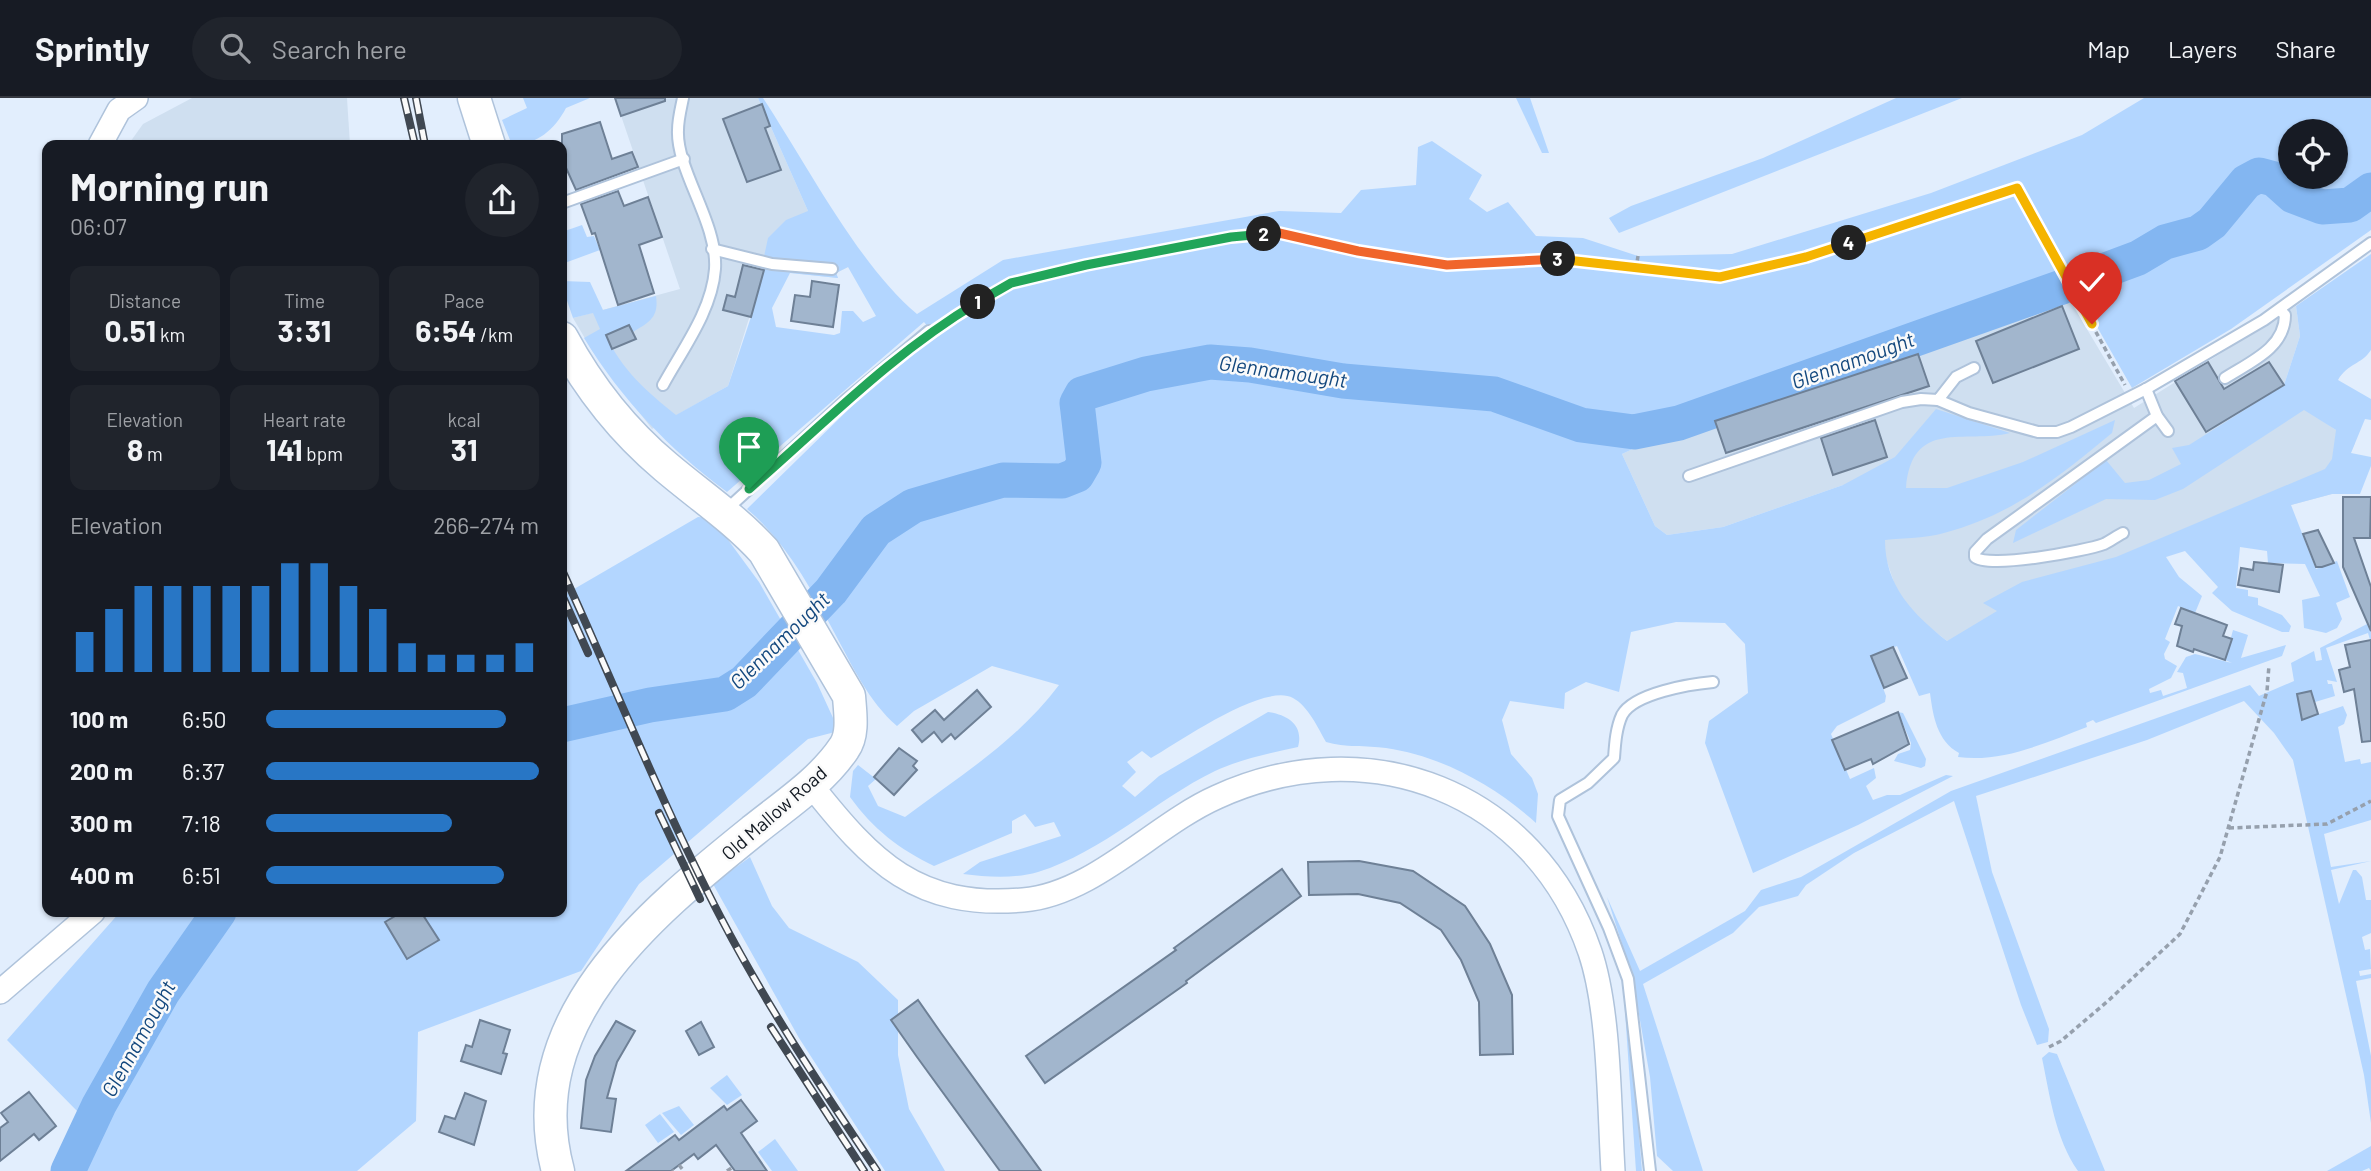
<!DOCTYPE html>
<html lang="en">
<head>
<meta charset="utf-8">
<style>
  body { margin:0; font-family:Barlow,sans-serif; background:#20242c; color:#f1f3f6; height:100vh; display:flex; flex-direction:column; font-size:26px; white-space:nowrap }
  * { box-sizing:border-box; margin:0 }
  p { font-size:23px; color:#9ea1a6 }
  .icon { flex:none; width:38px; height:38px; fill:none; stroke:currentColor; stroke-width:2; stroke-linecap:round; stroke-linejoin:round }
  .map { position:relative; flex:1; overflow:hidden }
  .panel { position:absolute; left:42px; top:42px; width:525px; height:777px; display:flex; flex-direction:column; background:#171b24; border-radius:14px; box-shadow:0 2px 5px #0004 }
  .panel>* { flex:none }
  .buttons { position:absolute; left:2278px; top:21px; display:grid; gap:14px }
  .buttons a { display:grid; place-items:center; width:70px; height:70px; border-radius:50%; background:#171b24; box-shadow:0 2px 5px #0004; font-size:35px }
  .pin { position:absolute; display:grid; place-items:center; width:60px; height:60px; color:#fff; margin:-72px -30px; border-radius:50% 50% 50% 0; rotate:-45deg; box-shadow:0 0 7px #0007 }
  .pin .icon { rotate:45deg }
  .km { position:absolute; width:35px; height:35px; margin:-18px; border-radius:50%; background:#222; color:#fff; font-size:19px; line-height:35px; text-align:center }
  .round { display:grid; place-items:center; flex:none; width:74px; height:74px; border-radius:37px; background:#20242c }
  .headline { display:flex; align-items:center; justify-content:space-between; height:119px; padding:0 28px }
  h1 { font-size:38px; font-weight:700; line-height:52px }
  .metrics { display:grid; grid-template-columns:repeat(3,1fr); gap:10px; height:119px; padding:7px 28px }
  .metrics div { display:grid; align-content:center; border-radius:14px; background:#20242c; text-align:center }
  .metrics b { font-size:30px; font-weight:700 }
  .metrics small { font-size:19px; font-weight:400 }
  .metrics p { font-size:19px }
  .chart { height:196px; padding:14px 28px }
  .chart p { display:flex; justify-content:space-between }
  .chart svg { width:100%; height:126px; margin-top:7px; stroke:#2876c5; stroke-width:6 }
  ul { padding:0 28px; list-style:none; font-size:23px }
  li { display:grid; grid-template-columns:112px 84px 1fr; align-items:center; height:52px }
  li i { height:18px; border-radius:9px; background:#2876c5 }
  header { display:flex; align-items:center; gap:42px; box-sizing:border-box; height:98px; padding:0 35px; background:#171b24; border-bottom:2px solid #363941 }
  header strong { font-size:33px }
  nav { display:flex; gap:38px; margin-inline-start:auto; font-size:24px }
  .search { width:490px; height:63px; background:#20242c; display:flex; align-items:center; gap:18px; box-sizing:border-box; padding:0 24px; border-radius:38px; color:#9ea1a6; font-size:26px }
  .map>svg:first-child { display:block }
</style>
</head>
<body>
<header>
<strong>Sprintly</strong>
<div class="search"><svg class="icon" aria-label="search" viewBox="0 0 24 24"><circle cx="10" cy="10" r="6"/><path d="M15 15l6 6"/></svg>Search here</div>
<nav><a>Map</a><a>Layers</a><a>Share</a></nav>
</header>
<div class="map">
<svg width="2371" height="1073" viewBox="0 0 2371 1073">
  <rect width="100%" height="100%" fill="#e2eefd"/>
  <!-- built -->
  <g fill="#cfdff0">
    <polygon points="192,0 347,0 350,47 128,47 143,26"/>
    <polygon points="615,0 758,0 808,113 848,169 836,175 838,180 764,172 728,288 652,331 593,254 573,220 680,191"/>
    <polygon points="2066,196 2134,310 2296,208 2300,238 2284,287 2305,311 2355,345 2332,396 2291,407 1947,543 1914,517 1897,493 1885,458 1884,418 1843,387 1723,429 1667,437 1655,428 1622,356 1667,335"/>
  </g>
  <!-- green -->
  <g fill="#b3d6ff" fill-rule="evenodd">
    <path d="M523,0H590L566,10C555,31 537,47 512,47L502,22L527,10Z"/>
    <path d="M758,0H763C806,65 859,168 917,216L1003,162L1279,113L1341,115L1361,92L1416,87L1418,49L1432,43L1482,77L1469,101L1487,114L1508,104L1536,138L1583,140L1638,158L1732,156L1931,95L2082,37L2144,0H2371V132L2231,231L2132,290L2076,192L1667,335L1622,356L1655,428L1667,437L1723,429L1843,387L1895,359L1936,311L2010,335C1964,346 1912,320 1906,390H1947L2023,364L2115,322L2112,335C2059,379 2012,417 1944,435C1926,440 1904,440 1885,442C1885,488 1913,516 1947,543L1997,513L1983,505L2022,484L2116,459L2325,371L2332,361L2336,332L2304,312L2183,391L2155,402L2106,401L2013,445L2016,432L2106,362L2125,385L2149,382L2181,366L2172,350L2189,347L2284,287L2300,238L2296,208L2371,156V252C2361,267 2348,265 2338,282L2371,301V322L2365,321L2351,355L2371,359V368L2360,396H2332L2291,407L2316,471L2337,463L2350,499L2336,505L2342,521L2337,530L2326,535L2304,530L2302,502L2320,498L2305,466L2268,465L2267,453L2240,449L2236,490L2248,492V498L2258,500V507L2282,517L2291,528L2289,534H2282L2232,513L2212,495L2218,489L2185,453L2166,459L2179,479L2202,498L2195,515L2178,508L2165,541L2170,544L2164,556L2165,561L2177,568L2171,580L2149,591L2150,595L2161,592L2163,598L2187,590L2183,575L2177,574L2186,559L2195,556L2232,565L2225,562L2233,532L2248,537L2241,560L2286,547L2282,558L2096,625L2093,622L2086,625L2087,629C2045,645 2002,665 1958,659L1959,655C1937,643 1933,618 1930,595L1919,598L1897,548L1871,558L1886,598L1885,604L1837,628L1831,636L1850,681L1874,670L1876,680L1866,688L1873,702L1887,697H1900L1946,677L1953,678L1858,727L1753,775L1705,645L1709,623L1748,595L1745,546L1725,525L1676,524L1631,534L1619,594L1586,584L1565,595L1564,611L1510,603L1502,622L1511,656L1532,680L1538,696L1536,725C1494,687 1441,658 1386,650C1366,647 1345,650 1326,644C1318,630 1308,608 1293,600C1264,584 1179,644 1151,660L1142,653L1127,664L1136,674L1122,688L1135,699L1159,678L1268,614C1288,617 1304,627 1298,649C1271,655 1241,661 1215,673C1155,702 1103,754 1038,774C1014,781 987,779 963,776L980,764L1061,738L1054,724L1035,729L1025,716L1012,723V735L934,768C899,751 873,731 850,699L853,673L858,667L876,681L868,688L878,708L905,719C961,677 1017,643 1059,587L992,568L914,613L897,628C868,603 852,567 834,534C811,490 785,443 747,411L852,308L935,238L924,224L727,394C670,352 621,301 584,240L600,231L593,215L573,220L562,188V183L590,184L603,212L656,198C659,219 650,224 633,234L629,227L606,237C620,270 648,295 676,317L728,288L751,219L768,140L786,122L808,113ZM2291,33H2336V79H2291ZM848,169L876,218L863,224L853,213H842L840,235L834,237L776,229L772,210L790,175L838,180L836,175Z"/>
    <polygon points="1516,0 1530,0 1549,55 1542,55"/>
    <polygon points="1896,0 1962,0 1619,135 1609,120 1631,108 1763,60"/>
    <polygon points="582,127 587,139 594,138 600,152 562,166 562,134"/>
    <polygon points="698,419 712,420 759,484 817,585 834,622 835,634 808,641 639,786 581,873 418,934 416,1023 357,1073 61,1073 80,1016 7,942 120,814 562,814 562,498"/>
    <polygon points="2371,524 2371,545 2368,535 2326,550 2337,584 2327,582 2328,586 2332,586 2335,598 2315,604 2311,593 2297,597 2302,622 2343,608 2347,617 2344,626 2338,629 2345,664 2360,661 2361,666 2371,664 2371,722 2324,736 2331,769 2371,763 2331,772 2339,806 2353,772 2356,772 2362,779 2366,802 2371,802 2371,835 2362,839 2365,852 2370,851 2371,871 2359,873 2360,878 2371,876 2371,880 2356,883 2371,958 2371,1025 2364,977 2293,662 2274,635 2244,603 2147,642 1976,698 1992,774 2049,931 2048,944 2037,947 2021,907 1954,703 1854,755 1806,787 1798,798 1759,809 1733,835 1643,886 1703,1073 1673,1073 1657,1058 1650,979 1632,877 1607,799 1640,873 1745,813 1761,792 1801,779 1951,693 2250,587 2259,598 2294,583 2291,565 2314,553 2316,563 2322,562 2320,550"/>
    <polygon points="1898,614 1903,615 1926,661 1925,668 1921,670 1894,663 1898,656 1910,652 1911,645"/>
    <polygon points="750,759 772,808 789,830 858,864 898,902 898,957 909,1011 945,1073 885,1073 799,940 713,786"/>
    <polygon points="1624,899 1630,927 1642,1073 1636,1073"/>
    <path d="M2049,954L2057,956L2105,1073H2078C2055,1040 2050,998 2042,960Z"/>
    <polygon points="727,977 742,997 727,1007 710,990"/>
    <polygon points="679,1008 694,1027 681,1037 662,1015"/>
    <polygon points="660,1016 674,1034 658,1045 645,1027"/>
    <polygon points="775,1041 798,1073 772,1073 758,1054"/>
    <polygon points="2371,1048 2371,1073 2369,1070 2362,1073 2327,1073"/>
  </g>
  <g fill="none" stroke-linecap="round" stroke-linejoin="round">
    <!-- river -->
    <g stroke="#83b6f1" stroke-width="35">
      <polyline points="2076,183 2138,160 2165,144 2198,135 2212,125 2246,84 2259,77 2274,81 2293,98 2322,109 2350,107 2371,92"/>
      <polyline points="562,627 650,607 725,596 744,584 831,493 876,432 913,408 964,393 1003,382 1062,383 1077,377 1084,365 1077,305 1082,296 1146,276 1210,264 1250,267 1343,283 1494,296 1581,327 1634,334 1679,325 2062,189"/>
      <polyline points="68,1073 99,1007 163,894 219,814"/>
    </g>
  </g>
  <!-- building -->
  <g fill="#a2b6cd" stroke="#6e8096" stroke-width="2">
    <polygon points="615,0 665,0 665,3 621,18"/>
    <polygon points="762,6 770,28 765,30 781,72 747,84 723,21"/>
    <polygon points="600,24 612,61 632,54 638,69 576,92 562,61 562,36"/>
    <polygon points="618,93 624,108 648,99 662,139 639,147 654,195 618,207 595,135 592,136 581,106"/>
    <polygon points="743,167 764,172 751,219 723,212 727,197 735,199"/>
    <polygon points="812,183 839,187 833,229 791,223 795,197 810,199"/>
    <polygon points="2062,208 2079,251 1993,285 1976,243"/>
    <polygon points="629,227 636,241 612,251 606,237"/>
    <polygon points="1918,256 1929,288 1726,355 1715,323"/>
    <polygon points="2208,264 2224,291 2269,264 2284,287 2206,334 2175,283"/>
    <polygon points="1875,322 1887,359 1833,377 1821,340"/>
    <polygon points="2343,399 2371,399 2370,440 2354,440 2371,489 2371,533 2343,469"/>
    <polygon points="2318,432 2334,465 2322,469 2316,469 2303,436"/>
    <polygon points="2254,464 2283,467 2279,494 2238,487 2241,470 2253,472"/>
    <polygon points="2181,510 2227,527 2223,538 2232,541 2225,562 2194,551 2193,554 2177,548 2182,528 2175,526"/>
    <polygon points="2371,542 2371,643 2362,644 2354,591 2344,594 2339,572 2350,569 2345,547"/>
    <polygon points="1893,549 1907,580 1884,590 1871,558"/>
    <polygon points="977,592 991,609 955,641 951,636 942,644 934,634 922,644 912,632 935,612 944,622"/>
    <polygon points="2311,593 2318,616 2302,622 2297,596"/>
    <polygon points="1898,614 1909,646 1873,666 1871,661 1845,672 1832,642"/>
    <polygon points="899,650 917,663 913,668 917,672 894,697 874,679"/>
    <polygon points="1359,763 1413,773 1465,808 1490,846 1512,897 1513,956 1480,957 1479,904 1461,862 1441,832 1400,805 1358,796 1309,797 1308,764"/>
    <polygon points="1282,771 1301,798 1186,883 1187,885 1045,985 1026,958 1176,852 1174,850"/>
    <polygon points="402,814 421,814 439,842 407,861 385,824"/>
    <polygon points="918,902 941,935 1041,1073 1000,1073 917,959 891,922"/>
    <polygon points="480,922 510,932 503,955 507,956 501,976 461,963 466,947 472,949"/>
    <polygon points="616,923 635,933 617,964 607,1000 616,1001 611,1034 581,1030 586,982 595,958"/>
    <polygon points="701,924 714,949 699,957 686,933"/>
    <polygon points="29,994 56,1028 39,1042 34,1036 0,1063 0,1030 8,1024 1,1015"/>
    <polygon points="465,995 486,1003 474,1047 439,1034 445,1018 455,1021"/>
    <polygon points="741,1002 757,1023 741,1035 767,1073 735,1073 716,1047 698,1061 694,1056 671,1073 626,1073 675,1037 679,1042 724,1008 727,1012"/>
  </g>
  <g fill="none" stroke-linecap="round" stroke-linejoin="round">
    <defs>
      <g id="lane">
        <polyline points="562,105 684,61"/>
        <polyline points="712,151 772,166 832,171"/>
        <path d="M2225,280C2250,264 2285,250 2285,217L2280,212"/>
        <path d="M663,287C682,252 712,213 715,171C718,125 676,72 678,32C678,21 681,10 683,0"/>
        <polyline points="2146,291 2157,318 2168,333"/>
        <polyline points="1938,302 1969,315 2038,334 2057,334 2071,329 2146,291 2264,222 2371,145"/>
        <polyline points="1689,378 1902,304 1921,301 1938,302 1956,279 1974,270"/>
        <polyline points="725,413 846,302 929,233"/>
        <path d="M2123,435C2117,438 2110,443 2104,446C2085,453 1988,471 1975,459V454L1987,441L2157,318"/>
        <path d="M1650,1073L1628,881L1609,830L1558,718L1560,702L1588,685L1614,660C1615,646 1616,630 1622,617C1634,595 1691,586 1713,584"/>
      </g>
      <g id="street">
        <polyline points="100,47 119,12 136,0"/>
        <path d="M811,687C872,764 917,811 1023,802C1094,796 1154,727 1217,699C1368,630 1535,693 1590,854C1610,913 1609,1009 1613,1073"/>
        <polyline points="0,894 93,814"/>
      </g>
      <g id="secondary">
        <polyline points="474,0 489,47"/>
        <path d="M558,1073C517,922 651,815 754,732C785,707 822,683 844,650C854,636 850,614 849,598L764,453C735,421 699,397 666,369C623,333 589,290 562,240"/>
      </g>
    </defs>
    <!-- lane casing -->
    <use href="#lane" stroke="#afc3db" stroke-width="14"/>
    <!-- street casing -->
    <use href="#street" stroke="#afc3db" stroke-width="26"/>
    <!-- secondary casing -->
    <use href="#secondary" stroke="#afc3db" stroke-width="35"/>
    <!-- path -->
    <g stroke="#96a0ad" stroke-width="3.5" stroke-dasharray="5 3.5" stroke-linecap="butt">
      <polyline points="1636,171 1638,158"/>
      <polyline points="940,227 1011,185 1231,139 1279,135 1358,153 1447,167 1564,161 1720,179 1806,159 2017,90 2125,287"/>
      <polyline points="2229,730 2327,726 2371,703"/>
      <polyline points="2049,949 2061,943 2109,902 2180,836 2220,759 2267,593 2269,567"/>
      <polyline points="679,1067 683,1072"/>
      <polyline points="672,1072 673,1073"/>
      <polyline points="727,1073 733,1069"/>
    </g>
    <!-- lane -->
    <use href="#lane" stroke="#fff" stroke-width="10"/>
    <!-- street -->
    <use href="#street" stroke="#fff" stroke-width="23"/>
    <!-- secondary -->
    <use href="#secondary" stroke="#fff" stroke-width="32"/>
    <defs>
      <g id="rail">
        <polyline points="404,0 415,47"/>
        <polyline points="416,0 425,47"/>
        <path d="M562,472C615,588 662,707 721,820C767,908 822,991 877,1073"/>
        <polyline points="562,497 588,555"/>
        <polyline points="659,715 700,801"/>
        <polyline points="771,929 864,1073"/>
      </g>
    </defs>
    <!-- rail casing -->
    <use href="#rail" stroke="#404852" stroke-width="8"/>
    <!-- rail -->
    <use href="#rail" stroke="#fafafa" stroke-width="5" stroke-dasharray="16" stroke-linecap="butt"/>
  </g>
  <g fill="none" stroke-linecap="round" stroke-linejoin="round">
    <defs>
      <path id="split-1" d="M749,391C826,324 890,257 978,204"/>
      <polyline id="split-2" points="978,204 1011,185 1086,167 1231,139 1264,136"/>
      <polyline id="split-3" points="1264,136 1279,135 1358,153 1447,167 1558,161"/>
      <polyline id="split-4" points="1558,161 1720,179 1806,159 1849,145"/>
      <polyline id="split-5" points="1849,145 2017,90 2092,226"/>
    </defs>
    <!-- split-1 casing -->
    <use href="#split-1" stroke="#fff" stroke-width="14"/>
    <!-- split-2 casing -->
    <use href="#split-2" stroke="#fff" stroke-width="14"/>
    <!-- split-3 casing -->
    <use href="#split-3" stroke="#fff" stroke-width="14"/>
    <!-- split-4 casing -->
    <use href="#split-4" stroke="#fff" stroke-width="14"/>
    <!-- split-5 casing -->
    <use href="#split-5" stroke="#fff" stroke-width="14"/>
    <!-- split-1 -->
    <use href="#split-1" stroke="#22a559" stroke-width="9"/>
    <!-- split-2 -->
    <use href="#split-2" stroke="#22a559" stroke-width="9"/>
    <!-- split-3 -->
    <use href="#split-3" stroke="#f0652b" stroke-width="9"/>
    <!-- split-4 -->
    <use href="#split-4" stroke="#f5b400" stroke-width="9"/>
    <!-- split-5 -->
    <use href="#split-5" stroke="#f5b400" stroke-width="9"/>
  </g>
  <g text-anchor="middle" stroke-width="5" stroke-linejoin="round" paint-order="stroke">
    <!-- street labels -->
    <g font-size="19" fill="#111821" stroke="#fafafa">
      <text transform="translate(774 715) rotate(-41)" y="7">Old Mallow Road</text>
    </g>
    <!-- water labels -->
    <g font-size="21" font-style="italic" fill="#13487e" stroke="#fafafa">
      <text transform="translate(1853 263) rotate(-20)" y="7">Glennamought</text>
      <text transform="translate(1283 274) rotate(8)" y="7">Glennamought</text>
      <text transform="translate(780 543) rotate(-44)" y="7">Glennamought</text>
      <text transform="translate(139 941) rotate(-61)" y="7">Glennamought</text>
    </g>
  </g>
</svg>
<div class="buttons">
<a><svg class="icon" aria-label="locate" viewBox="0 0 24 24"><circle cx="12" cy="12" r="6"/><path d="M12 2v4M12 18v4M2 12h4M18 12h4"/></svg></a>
</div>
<div class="pin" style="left:749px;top:391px;background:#1e9e55"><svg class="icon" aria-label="arrive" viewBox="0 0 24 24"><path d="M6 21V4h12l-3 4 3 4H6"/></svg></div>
<div class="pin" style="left:2092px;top:226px;background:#d93025"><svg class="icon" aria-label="check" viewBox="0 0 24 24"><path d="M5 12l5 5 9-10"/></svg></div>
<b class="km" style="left:978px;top:204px">1</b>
<b class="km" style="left:1264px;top:136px">2</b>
<b class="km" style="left:1558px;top:161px">3</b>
<b class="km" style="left:1849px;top:145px">4</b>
<section class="panel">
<div class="headline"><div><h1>Morning run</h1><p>06:07</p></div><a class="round"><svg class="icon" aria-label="share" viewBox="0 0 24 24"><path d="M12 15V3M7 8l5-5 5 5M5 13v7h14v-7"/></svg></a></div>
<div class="metrics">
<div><p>Distance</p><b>0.51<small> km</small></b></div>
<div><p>Time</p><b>3:31</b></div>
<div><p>Pace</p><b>6:54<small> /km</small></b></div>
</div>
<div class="metrics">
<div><p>Elevation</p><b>8<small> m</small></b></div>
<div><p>Heart rate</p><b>141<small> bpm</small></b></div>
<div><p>kcal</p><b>31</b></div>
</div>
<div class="chart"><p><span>Elevation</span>266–274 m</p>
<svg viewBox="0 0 160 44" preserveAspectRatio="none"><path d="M5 44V30M15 44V22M25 44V14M35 44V14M45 44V14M55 44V14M65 44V14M75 44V6M85 44V6M95 44V14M105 44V22M115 44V34M125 44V38M135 44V38M145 44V38M155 44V34"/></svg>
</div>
<ul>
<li><b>100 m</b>6:50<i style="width:88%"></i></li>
<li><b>200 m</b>6:37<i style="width:100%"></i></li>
<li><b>300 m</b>7:18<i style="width:68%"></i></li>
<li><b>400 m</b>6:51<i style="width:87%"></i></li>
</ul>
</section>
</div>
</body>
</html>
